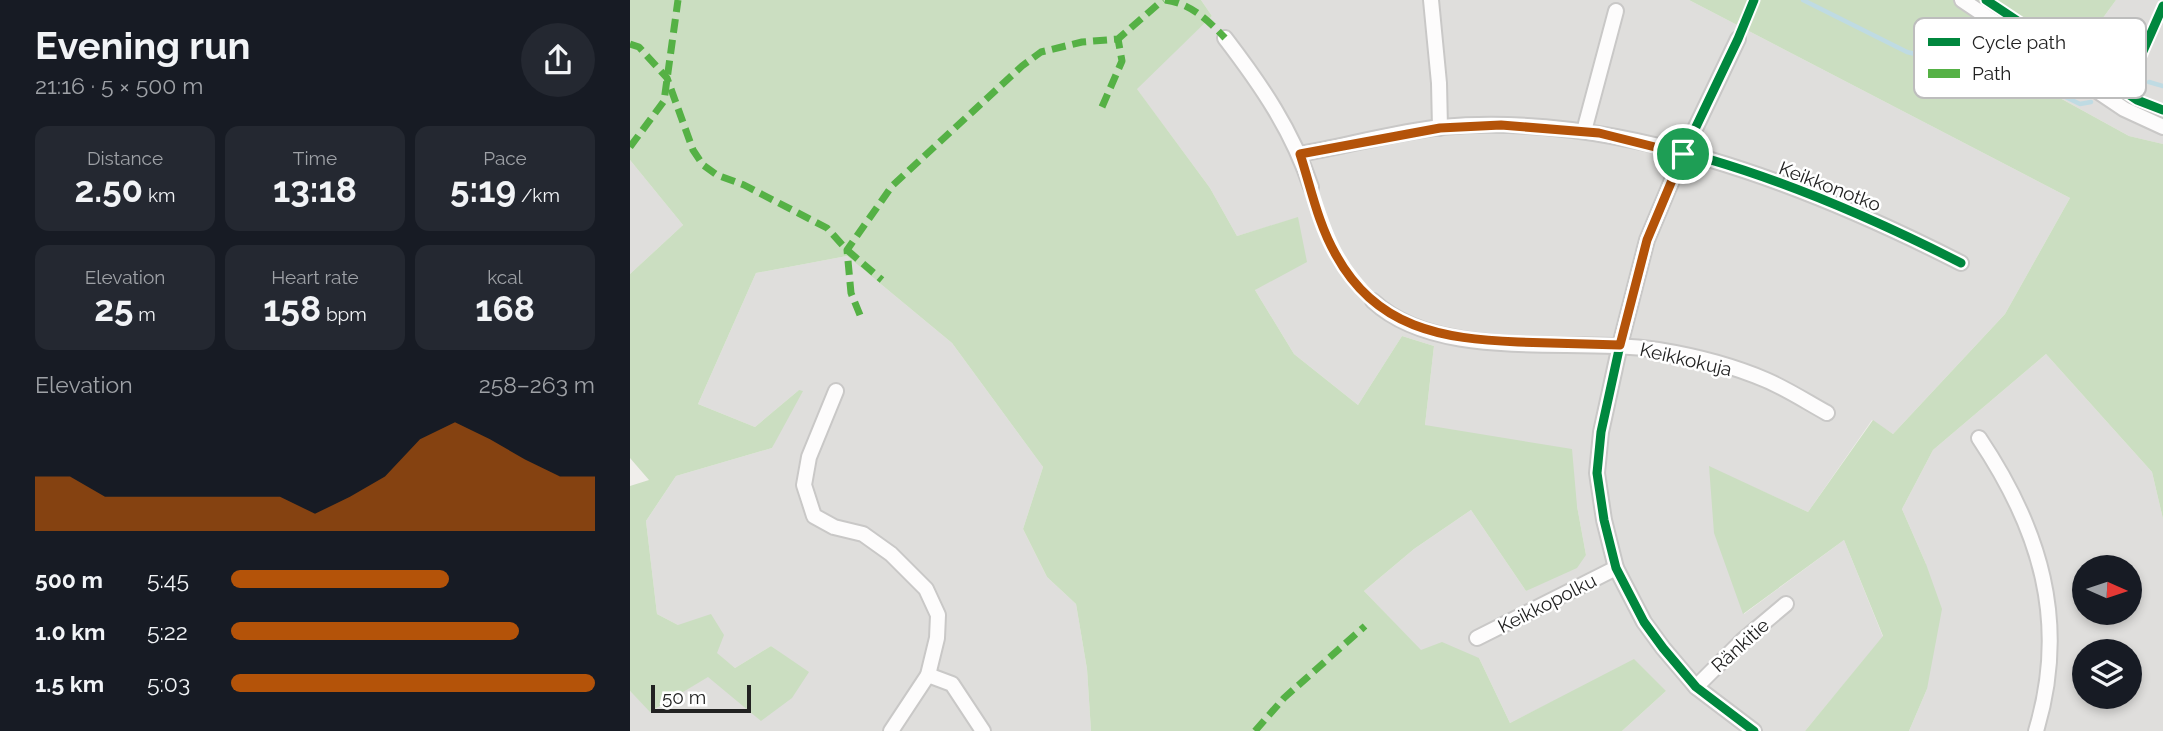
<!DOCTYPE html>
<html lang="en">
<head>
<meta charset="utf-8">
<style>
  body { margin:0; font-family:Raleway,sans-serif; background:#242831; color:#f1f3f6; height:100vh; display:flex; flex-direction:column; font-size:26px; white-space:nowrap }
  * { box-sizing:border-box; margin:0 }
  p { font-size:23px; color:#9ea1a6 }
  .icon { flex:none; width:38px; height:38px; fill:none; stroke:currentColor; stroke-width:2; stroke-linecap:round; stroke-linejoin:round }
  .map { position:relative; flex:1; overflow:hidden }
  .side { display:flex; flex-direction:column; background:#171b24; width:630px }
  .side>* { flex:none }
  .needle { width:46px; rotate:93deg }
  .fabs { position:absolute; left:1442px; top:555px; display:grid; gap:14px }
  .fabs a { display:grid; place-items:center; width:70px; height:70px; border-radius:50%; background:#171b24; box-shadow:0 4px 10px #0003; font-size:35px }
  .scale { position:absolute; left:21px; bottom:18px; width:100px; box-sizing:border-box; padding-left:7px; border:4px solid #222; border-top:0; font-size:19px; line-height:24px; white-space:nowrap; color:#222; -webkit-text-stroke:5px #fff; paint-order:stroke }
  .pin { position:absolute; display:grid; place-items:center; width:60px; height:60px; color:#fff; margin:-30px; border:4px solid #fff; border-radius:50%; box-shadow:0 2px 7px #0007 }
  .round { display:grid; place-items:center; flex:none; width:74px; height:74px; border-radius:37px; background:#242831 }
  .head { display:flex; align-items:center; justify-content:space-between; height:119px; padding:0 35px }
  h1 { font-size:38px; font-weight:700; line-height:52px }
  .stats { display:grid; grid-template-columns:repeat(3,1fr); gap:10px; height:119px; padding:7px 35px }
  .stats div { display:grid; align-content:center; border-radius:14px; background:#242831; text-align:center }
  .stats b { font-size:35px; font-weight:700 }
  .stats small { font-size:19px; font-weight:400 }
  .stats p { font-size:19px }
  .chart { height:196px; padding:14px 35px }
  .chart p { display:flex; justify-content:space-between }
  .chart svg { width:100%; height:126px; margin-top:7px; fill:#b45309; opacity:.7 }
  ul { padding:0 35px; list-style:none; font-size:23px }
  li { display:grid; grid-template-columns:112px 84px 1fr; align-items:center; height:52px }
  li i { height:18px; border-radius:9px; background:#b45309 }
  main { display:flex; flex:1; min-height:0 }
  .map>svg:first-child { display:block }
</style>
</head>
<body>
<main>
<section class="side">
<div class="head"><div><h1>Evening run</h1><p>21:16 · 5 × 500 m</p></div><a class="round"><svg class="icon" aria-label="share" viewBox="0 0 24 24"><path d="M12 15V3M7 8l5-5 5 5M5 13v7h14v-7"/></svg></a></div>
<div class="stats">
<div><p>Distance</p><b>2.50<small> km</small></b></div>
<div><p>Time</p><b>13:18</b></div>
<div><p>Pace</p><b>5:19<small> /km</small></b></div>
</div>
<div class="stats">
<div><p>Elevation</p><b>25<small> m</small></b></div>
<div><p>Heart rate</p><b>158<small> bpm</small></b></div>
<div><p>kcal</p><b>168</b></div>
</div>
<div class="chart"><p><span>Elevation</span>258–263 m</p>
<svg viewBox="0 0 160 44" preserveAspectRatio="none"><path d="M0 44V25L10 25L20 32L30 32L40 32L50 32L60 32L70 32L80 38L90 32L100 25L110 12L120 6L130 12L140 19L150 25L160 25V44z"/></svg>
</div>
<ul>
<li><b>500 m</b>5:45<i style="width:60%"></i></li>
<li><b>1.0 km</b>5:22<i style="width:79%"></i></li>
<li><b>1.5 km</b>5:03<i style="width:100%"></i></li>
</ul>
</section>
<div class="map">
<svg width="1533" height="731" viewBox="0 0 1533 731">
  <rect width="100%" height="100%" fill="#f0eeeb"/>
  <!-- residential -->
  <g fill="#dfdedc" fill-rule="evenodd">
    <polygon points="571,0 1059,0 1440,198 1375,314 1263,434 1242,420 1178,512 1079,467 1114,614 1214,540 1253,637 1175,731 992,731 1036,691 940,693 880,723 849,658 791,651 734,591 784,549 841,510 896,591 956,555 947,506 795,425 804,346 772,336 728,405 664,354 625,290 667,218 607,236 580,188 506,88 582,16"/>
    <polygon points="1486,0 1533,0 1533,144 1499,136 1419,92"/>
    <polygon points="0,160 53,225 0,274"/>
    <polygon points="217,256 322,343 413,467 393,529 417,577 446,604 457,669 461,731 0,731 0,691 21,712 78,676 178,673 141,646 105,668 48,625 27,614 16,521 46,476 142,448 169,390 125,427 68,404 126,273"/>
    <path d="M1416,354L1522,472L1533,519V731H1279L1297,689L1296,564L1272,509L1303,450ZM1454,567H1500V612H1454ZM1454,651H1500V696H1454Z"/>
  </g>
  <!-- forest -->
  <g fill="#cbdec1">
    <polygon points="0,0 571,0 582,16 507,89 580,188 607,236 668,217 677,262 625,290 664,354 728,405 772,336 804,346 795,425 942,449 947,506 956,555 947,568 896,591 841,510 784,549 734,591 791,650 812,642 849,658 880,723 1004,659 1036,691 992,731 461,731 457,669 446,604 417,577 393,529 413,467 322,343 217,256 126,273 68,404 125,427 169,390 173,391 142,448 46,476 16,521 27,614 48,625 81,614 94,635 87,653 105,668 141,646 179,672 162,698 131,721 78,677 20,712 0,691 0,486 19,480 0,458 0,274 53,225 0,160"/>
    <polygon points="1059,0 1486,0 1419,92 1499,136 1533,144 1533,519 1522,472 1416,354 1303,450 1272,509 1296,564 1312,609 1297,689 1279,731 1175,731 1253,636 1214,540 1113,614 1084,533 1079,466 1178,512 1243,420 1263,434 1375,314 1440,198"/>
  </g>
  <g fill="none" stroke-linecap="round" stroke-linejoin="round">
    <!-- stream -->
    <g stroke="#bfdbe3" stroke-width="4.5">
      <polyline points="1173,0 1277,52 1413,86 1450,104 1461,102"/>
      <polyline points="1519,82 1533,86"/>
    </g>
    <defs>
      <g id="minor">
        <polyline points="801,0 809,83 810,128"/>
        <polyline points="1332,0 1494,109 1533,127"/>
        <path d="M595,38C631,85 662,130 681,187"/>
        <polyline points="1108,39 1053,154 1017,240 990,345 971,432 967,473 974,520 986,568 1014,622 1033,648 1066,687 1124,731"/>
        <polyline points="954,131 986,11"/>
        <path d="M670,154C715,146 767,132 811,127C988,111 1176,184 1331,263"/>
        <path d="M743,301C810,363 942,336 1028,350C1065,356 1101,365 1136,380C1157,389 1177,402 1197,413"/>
        <polyline points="206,391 179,457 174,485 184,516 204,527 233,534 261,554 296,589 308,615 307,638 298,675 261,731"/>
        <path d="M1349,438C1410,529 1439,622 1406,731"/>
        <polyline points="847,638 986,568"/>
        <polyline points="298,675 322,684 353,731"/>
        <polyline points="1066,687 1112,641 1156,604"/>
      </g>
    </defs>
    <!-- minor casing -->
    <use href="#minor" stroke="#c9c8c7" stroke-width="18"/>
    <!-- minor -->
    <use href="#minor" stroke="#fdfcfc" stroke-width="14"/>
    <!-- quiet -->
    <g stroke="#55b145" stroke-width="7" stroke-dasharray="14 7" stroke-linecap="butt">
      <path d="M535,0C560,3 578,20 595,38"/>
      <polyline points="0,44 9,47 37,78 63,150 73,165 87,175 114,185 197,228 217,250 252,280"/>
      <polyline points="472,107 492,61 488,39"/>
      <polyline points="0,147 34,101 48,0"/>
      <polyline points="230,315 221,293 217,250 262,186 392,66 411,52 452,42 488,39 533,0"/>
      <polyline points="625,731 654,698 735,626"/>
    </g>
    <defs>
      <g id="cycleway">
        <polyline points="1124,0 1108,39 1053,154 1017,240 990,345 971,432 967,473 974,520 986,568 1014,622 1033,648 1066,687 1124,731"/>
        <polyline points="1356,0 1507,100 1533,110"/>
        <polyline points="1495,92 1533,6"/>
        <path d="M670,154C715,146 767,132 811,127C988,111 1176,184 1331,263"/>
        <path d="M681,187C696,236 706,264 743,301"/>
      </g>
    </defs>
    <!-- cycleway casing -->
    <use href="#cycleway" stroke="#fff" stroke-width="13"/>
    <!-- cycleway -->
    <use href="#cycleway" stroke="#00873e" stroke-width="9"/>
  </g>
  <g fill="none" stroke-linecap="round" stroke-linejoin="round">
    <defs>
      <path id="route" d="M871,125L969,133L1053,154L1017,240L990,345C956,344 922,343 888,342C812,339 746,328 706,255C688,224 681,188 670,154L810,128Z"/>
    </defs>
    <!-- route casing -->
    <use href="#route" stroke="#fff" stroke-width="14"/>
    <!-- route -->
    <use href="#route" stroke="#b45309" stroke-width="9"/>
  </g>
  <g text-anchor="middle" stroke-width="5" stroke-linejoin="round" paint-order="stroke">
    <!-- street labels -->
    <g font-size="19" fill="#222" stroke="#fff">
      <text transform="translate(1200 186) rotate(21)" y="7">Keikkonotko</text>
      <text transform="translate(1056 359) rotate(13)" y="7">Keikkokuja</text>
      <text transform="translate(917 603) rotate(-27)" y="7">Keikkopolku</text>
      <text transform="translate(1110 645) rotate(-42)" y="7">Ränkitie</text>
    </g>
  </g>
  <!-- legend -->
  <rect x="1284" y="18" width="232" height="80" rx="10" fill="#fff" stroke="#bdbdbd" stroke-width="2"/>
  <rect x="1298" y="38" width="32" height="8" fill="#00873e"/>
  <rect x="1298" y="69" width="32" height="9" fill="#55b145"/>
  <g font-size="19" fill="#222">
    <text x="1342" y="49">Cycle path</text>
    <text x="1342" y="80">Path</text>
  </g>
</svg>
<div class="fabs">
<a><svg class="needle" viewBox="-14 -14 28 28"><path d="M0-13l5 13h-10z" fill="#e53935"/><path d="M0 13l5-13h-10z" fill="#9ea1a6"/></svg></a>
<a><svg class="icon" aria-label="layers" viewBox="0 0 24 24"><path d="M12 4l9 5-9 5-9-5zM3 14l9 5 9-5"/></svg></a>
</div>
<div class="scale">50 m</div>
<div class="pin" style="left:1053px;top:154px;background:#1e9e55"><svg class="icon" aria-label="arrive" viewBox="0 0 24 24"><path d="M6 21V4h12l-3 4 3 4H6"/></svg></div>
</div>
</main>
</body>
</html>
